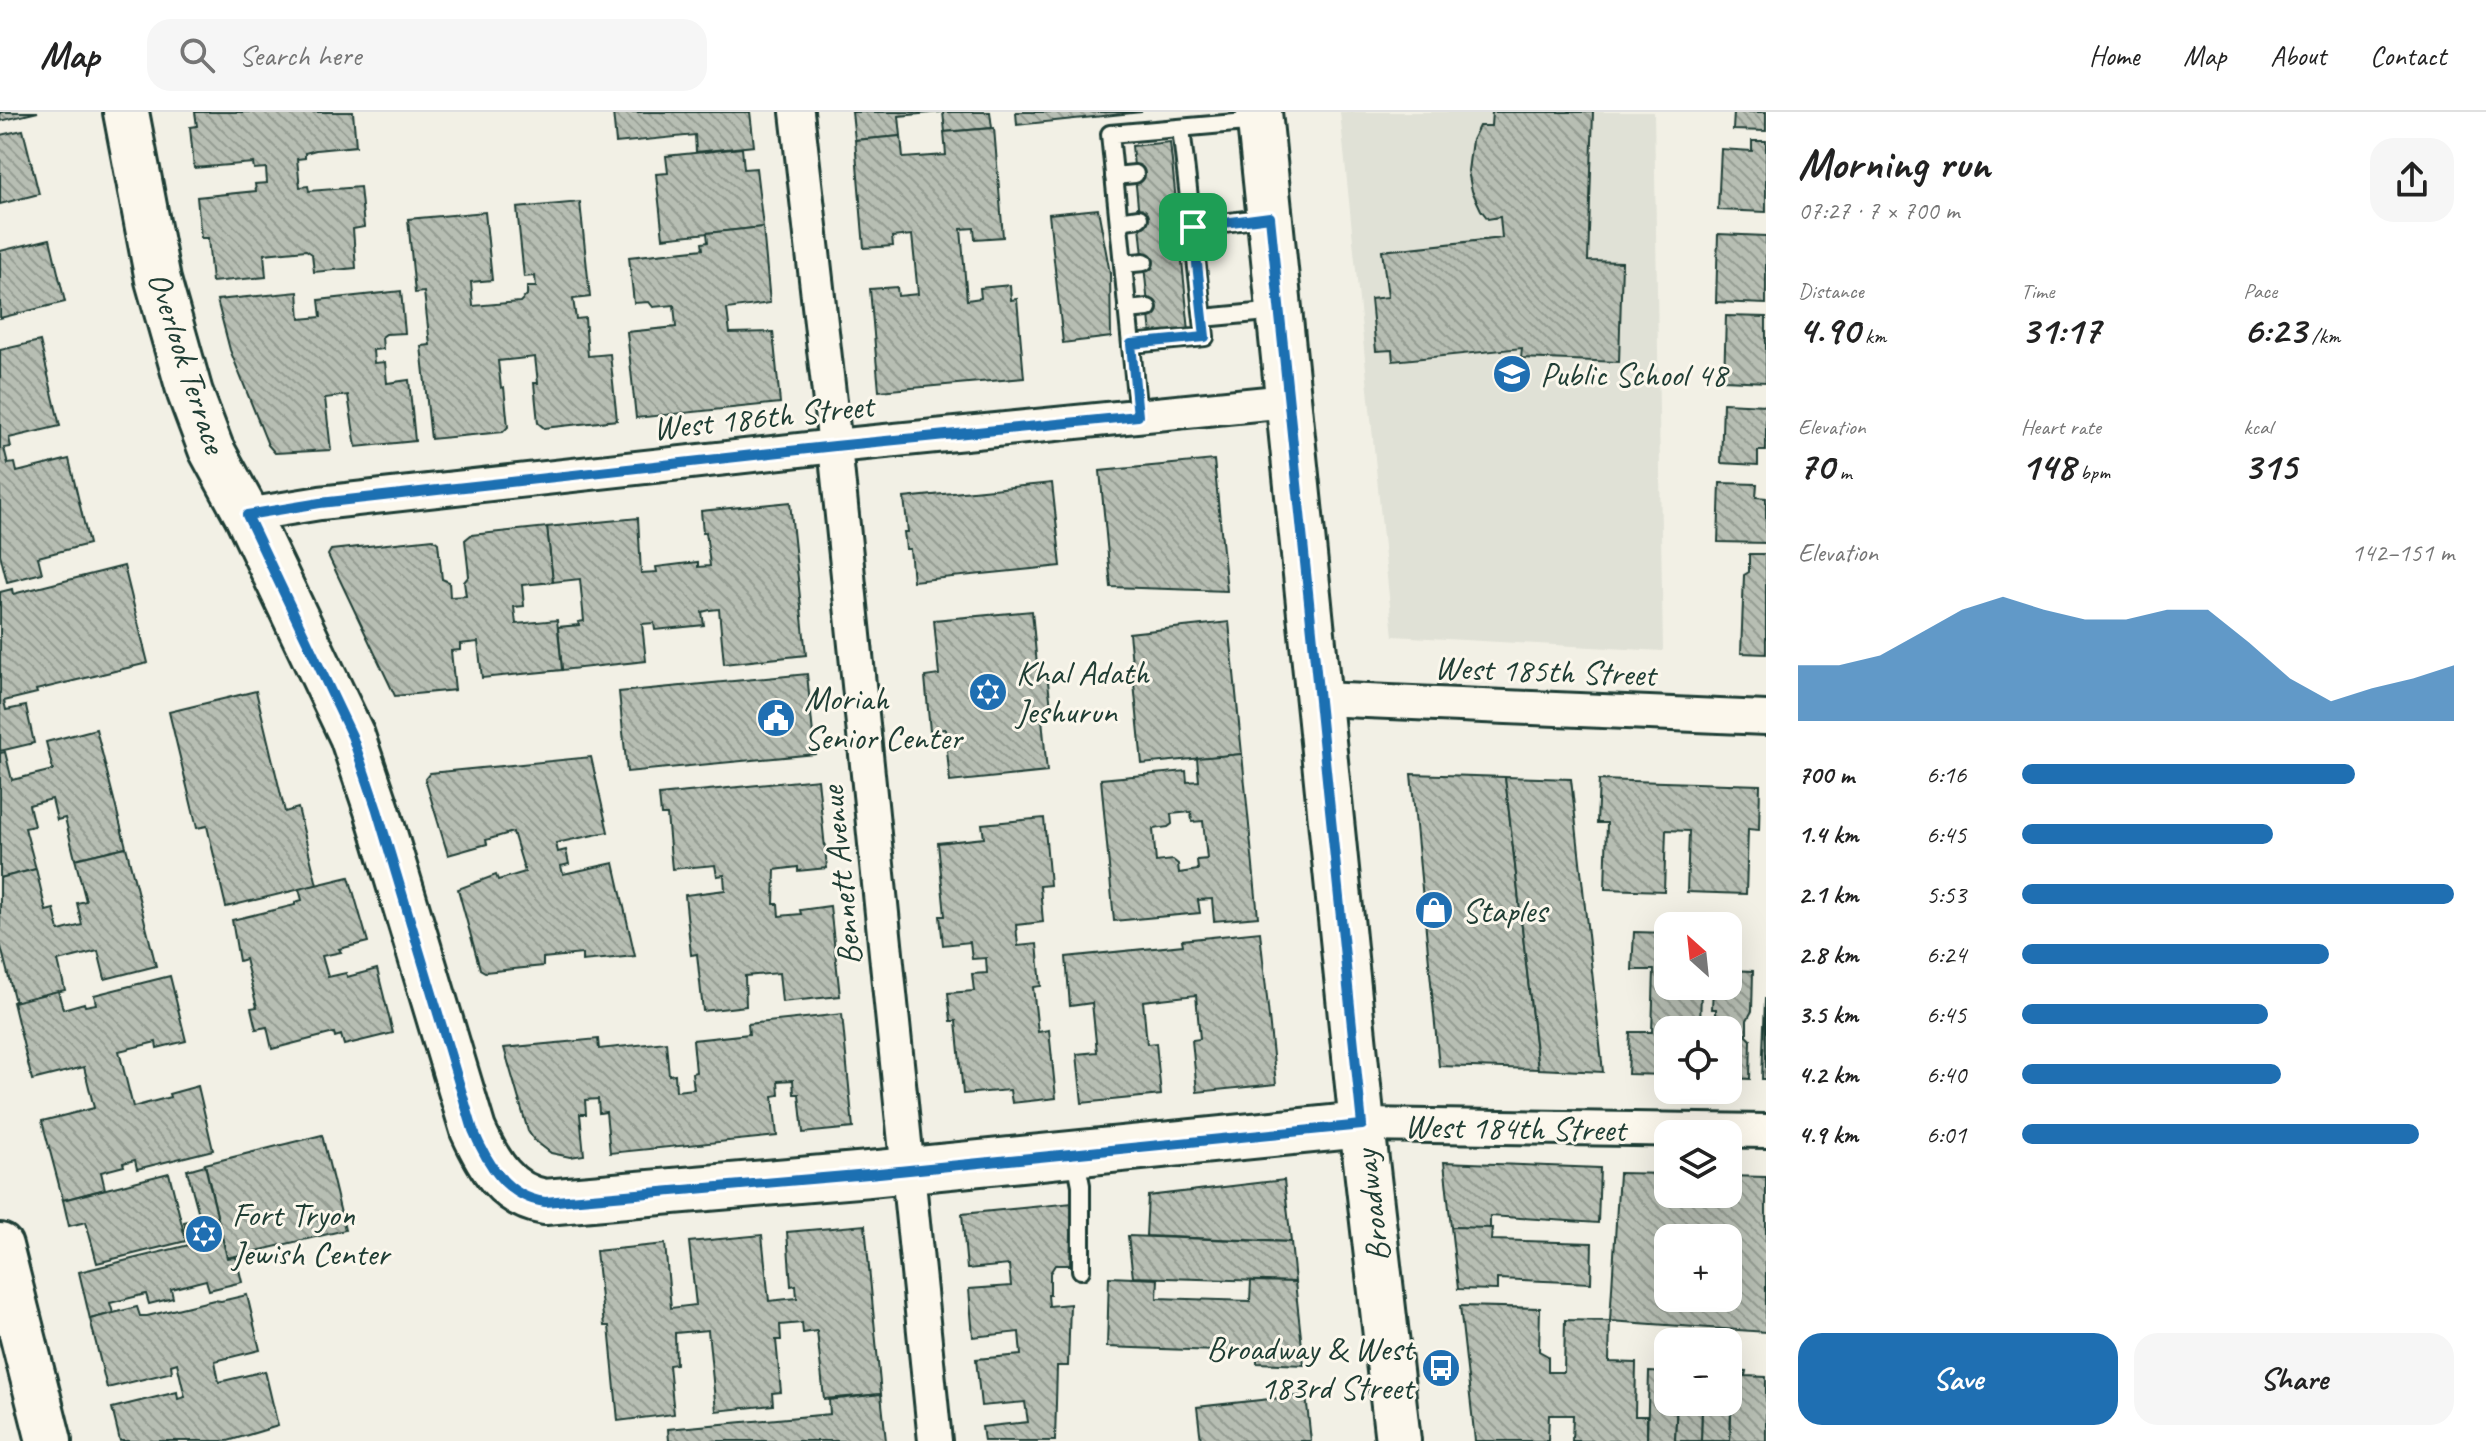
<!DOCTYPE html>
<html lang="en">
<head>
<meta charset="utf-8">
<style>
  body { margin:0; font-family:Caveat,sans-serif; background:#f6f6f6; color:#222; height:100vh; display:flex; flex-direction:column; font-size:30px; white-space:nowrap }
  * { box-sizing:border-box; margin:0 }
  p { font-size:26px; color:#767676 }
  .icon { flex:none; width:44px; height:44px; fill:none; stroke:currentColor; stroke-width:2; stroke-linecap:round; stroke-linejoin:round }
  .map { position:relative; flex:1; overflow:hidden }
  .drawer { display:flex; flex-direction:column; background:#fff; width:720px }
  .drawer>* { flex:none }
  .needle { width:52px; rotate:333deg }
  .tools { position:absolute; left:1654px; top:800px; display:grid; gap:16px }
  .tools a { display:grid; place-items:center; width:88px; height:88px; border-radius:16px; background:#fff; box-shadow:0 8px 32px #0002; font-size:40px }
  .pin { position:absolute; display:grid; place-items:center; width:68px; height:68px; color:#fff; margin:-34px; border-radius:16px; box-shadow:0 4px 12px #0006 }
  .round { display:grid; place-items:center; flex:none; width:84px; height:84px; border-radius:24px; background:#f6f6f6 }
  .headline { display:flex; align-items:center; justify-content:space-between; height:136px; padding:0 32px }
  h1 { font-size:44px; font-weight:800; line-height:60px }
  .stats { display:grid; grid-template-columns:repeat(3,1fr); gap:12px; height:136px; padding:8px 32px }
  .stats div { display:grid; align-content:center }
  .stats b { font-size:40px; font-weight:800 }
  .stats small { font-size:22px; font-weight:400 }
  .stats p { font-size:22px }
  .chart { height:224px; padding:16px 32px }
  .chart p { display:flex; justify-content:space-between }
  .chart svg { width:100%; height:144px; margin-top:8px; fill:#1f6fb2; opacity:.7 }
  .action { display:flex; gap:16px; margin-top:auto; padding:16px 32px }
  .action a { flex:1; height:92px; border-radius:24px; background:#1f6fb2; color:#fff; font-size:32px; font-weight:800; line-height:92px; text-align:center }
  .action a+a { background:#f6f6f6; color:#222 }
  ul { padding:0 32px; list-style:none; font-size:26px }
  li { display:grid; grid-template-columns:128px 96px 1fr; align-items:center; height:60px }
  li i { height:20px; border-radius:10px; background:#1f6fb2 }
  header { display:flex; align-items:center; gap:48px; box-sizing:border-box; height:112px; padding:0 40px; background:#fff; border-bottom:2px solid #e0e0e0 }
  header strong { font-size:38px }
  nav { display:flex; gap:44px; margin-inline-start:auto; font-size:28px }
  .search { width:560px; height:72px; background:#f6f6f6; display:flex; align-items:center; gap:20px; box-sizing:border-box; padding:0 28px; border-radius:24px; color:#767676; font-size:30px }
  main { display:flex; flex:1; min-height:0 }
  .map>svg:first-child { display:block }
</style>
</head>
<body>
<header>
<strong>Map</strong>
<div class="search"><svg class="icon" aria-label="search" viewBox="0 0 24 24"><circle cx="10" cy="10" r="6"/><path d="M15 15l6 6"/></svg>Search here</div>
<nav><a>Home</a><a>Map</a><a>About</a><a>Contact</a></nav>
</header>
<main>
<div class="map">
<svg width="1766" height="1329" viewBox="0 0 1766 1329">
  <defs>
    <pattern id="building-back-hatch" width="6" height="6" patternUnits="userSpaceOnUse" patternTransform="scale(2)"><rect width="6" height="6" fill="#b7beb3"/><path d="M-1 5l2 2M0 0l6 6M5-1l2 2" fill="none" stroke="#949c92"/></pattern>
  </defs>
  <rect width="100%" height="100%" fill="#f2f0e5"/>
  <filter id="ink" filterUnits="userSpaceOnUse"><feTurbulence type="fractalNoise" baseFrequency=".0125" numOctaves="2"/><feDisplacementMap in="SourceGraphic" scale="16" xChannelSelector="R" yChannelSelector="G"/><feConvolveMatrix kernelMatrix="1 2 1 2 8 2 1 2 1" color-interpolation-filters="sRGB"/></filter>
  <g filter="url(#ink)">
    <!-- built -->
    <polygon fill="#e0e1d6" points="1340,0 1654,0 1663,539 1393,524"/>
    <!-- building -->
    <g fill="url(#building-back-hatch)" stroke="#1f3d34" stroke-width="2" fill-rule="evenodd">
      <polygon points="0,0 38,0 0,9"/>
      <polygon points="195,0 353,0 356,34 316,38 305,41 305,46 297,47 300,75 308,74 309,79 360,75 364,115 353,117 356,156 314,160 312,142 306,138 264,142 266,165 212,170 208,126 201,126 197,85 256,79 255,72 267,71 266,56 254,57 253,51 194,56 190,15 197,14"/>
      <polygon points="613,0 750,0 754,34 696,40 695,23 616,31"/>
      <polygon points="852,0 941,0 899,4 901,24 855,28"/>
      <polygon points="943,0 990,0 992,16 945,20"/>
      <polygon points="1016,0 1142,0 1017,13"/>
      <polygon points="1492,0 1593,0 1588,149 1622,150 1619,250 1521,246 1522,236 1393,249 1392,238 1376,239 1371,187 1388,185 1382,139 1502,126 1500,105 1488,107 1481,98 1472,79 1468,59 1472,28 1479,14 1491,14"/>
      <polygon points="1734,0 1766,0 1766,19 1733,18"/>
      <polygon points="994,16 1003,125 975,127 974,116 961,117 967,188 981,186 980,176 1010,173 1011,188 1017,187 1024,266 879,279 870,177 897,175 898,184 918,182 912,123 892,125 893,134 864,136 855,28 901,24 903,46 946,43 944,20"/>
      <polygon points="23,18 39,82 0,92 0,23"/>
      <polygon points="1752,29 1766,29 1766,100 1718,98 1721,37 1752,39"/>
      <polygon points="1170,30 1189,219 1151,223 1132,34"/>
      <polygon points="742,36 744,57 756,56 763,115 663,126 656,62 668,61 666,44"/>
      <polygon points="580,90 590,185 573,187 576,207 585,206 588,244 610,242 617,308 544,316 538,311 534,271 538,271 535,245 498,249 501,276 504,275 508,315 503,320 431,327 421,234 430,233 424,180 415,181 408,107 485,100 492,168 471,170 473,194 520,190 527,183 527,175 536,175 535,164 524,165 517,96"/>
      <polygon points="1098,97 1110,161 1111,225 1063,231 1049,102"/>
      <polygon points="763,115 770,191 727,197 730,221 773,220 780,291 636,306 627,220 676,215 674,193 653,195 649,190 634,191 629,145 703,137 702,131 708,130 707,121"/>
      <polygon points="1718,122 1766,124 1766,192 1716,190"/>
      <polygon points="50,127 65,190 0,206 0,139"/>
      <polygon points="401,179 405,221 386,222 382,225 383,237 373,238 374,251 385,250 387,271 409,268 415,329 356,335 348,283 325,286 331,338 275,341 268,333 230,238 217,188 298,180 300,207 321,205 319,188"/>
      <polygon points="1726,204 1766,205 1766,270 1724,268"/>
      <polygon points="40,229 60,314 9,326 11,335 4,336 8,352 15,351 17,360 69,347 89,432 38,445 42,461 7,470 0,442 0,238"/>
      <polygon points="1723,291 1766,293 1766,339 1758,339 1758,353 1721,351"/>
      <polygon points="1214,348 1227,479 1111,475 1100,359"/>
      <polygon points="1052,371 1061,454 913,469 910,437 906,437 904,420 908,420 904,386"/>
      <polygon points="1720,371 1757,372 1756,385 1766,386 1766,431 1718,430"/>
      <polygon points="790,390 806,543 724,552 719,497 710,498 702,500 704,513 655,518 654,511 642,512 646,549 562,558 558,515 579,513 578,510 584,509 580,467 553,470 547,415 638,406 641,461 657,460 656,455 698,450 698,455 710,454 706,420 703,421 701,399"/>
      <polygon points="547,415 553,470 522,473 524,494 514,495 516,512 557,508 562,558 482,566 478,530 460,532 460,538 451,539 455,578 395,584 328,443 331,438 433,427 438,431 442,467 449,470 450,485 466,484 464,470 469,464 465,428 471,423"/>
      <polygon points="1749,442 1766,442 1766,542 1741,541 1744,463 1749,460"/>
      <polygon points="124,454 148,551 36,578 37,581 4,589 6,598 26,594 34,631 0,639 0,480 12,477 13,482"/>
      <polygon points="1032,499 1038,564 1047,562 1051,595 1041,596 1047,660 950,670 945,617 930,619 925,565 939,563 934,508"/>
      <polygon points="1229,510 1242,642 1142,652 1129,521"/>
      <polygon points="807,562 815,642 627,660 619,580"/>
      <polygon points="256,579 285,700 298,696 317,773 226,795 207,714 197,716 169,600"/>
      <polygon points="96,617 126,735 75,747 65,706 57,708 52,687 29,693 34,714 25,716 36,757 0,766 0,641 5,640 12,668 53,658 46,630"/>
      <path d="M1242,642L1258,805L1214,809L1212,787L1198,788L1200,801L1114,809L1101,667L1186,659L1187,670L1199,669L1197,646ZM1191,700L1192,710L1203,709L1207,747L1197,748L1198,758L1179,761L1178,752L1173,748L1156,750L1153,717L1168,715L1172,712L1171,702Z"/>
      <polygon points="591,645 608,720 556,731 558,740 566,738 569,752 561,754 563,762 614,751 635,844 582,849 582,842 543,846 543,854 485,860 480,857 458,777 496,763 498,768 525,760 513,720 486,728 487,732 448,743 425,667 430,661"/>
      <polygon points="1411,662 1505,665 1538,957 1439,954"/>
      <polygon points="1505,665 1571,667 1603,960 1538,957"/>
      <polygon points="818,667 827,756 798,759 798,755 775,758 774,792 778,792 779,804 801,802 800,798 830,794 840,884 782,890 779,861 745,864 746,894 703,899 697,842 691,843 685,783 725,778 724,763 717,764 715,753 672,757 667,703 661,703 659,683"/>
      <polygon points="1599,668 1760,673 1759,718 1748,717 1746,782 1687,780 1689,719 1666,718 1664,779 1605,777 1607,711 1597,711"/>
      <polygon points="1044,706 1050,773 1040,774 1043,810 1016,813 1018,834 1037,832 1041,874 1033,875 1038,920 1049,918 1056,986 1012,991 1010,978 963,982 956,909 951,909 948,881 974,879 972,862 987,861 986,846 972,847 970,830 943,833 940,804 945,804 938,731 984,726 982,712"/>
      <polygon points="126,735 156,854 105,867 98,839 58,849 65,878 15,890 0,831 0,766 36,757 46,799 54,797 59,819 82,813 77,791 86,789 75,747"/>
      <polygon points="349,765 368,830 339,837 341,840 322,844 328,865 346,861 347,865 377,857 393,921 344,933 341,923 335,925 334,921 272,937 267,915 256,917 251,896 257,895 245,847 239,849 232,808 295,793 295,790 302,788 299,777"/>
      <polygon points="1260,820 1276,972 1197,980 1192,928 1200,927 1196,883 1143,889 1147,932 1156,931 1161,983 1082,991 1077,942 1097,940 1092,891 1070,894 1066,845 1183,833 1182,828"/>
      <polygon points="1634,820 1668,821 1668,874 1701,874 1700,918 1668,918 1668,963 1628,962 1630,920 1652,920 1654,858 1632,858"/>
      <polygon points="1728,858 1753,859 1752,899 1747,908 1747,924 1751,928 1750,967 1728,966 1728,918 1711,918 1711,906 1716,906 1716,897 1712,897 1713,875 1728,874"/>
      <polygon points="170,864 186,929 157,936 156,930 119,939 133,995 170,985 169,982 198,974 213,1038 137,1057 135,1048 123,1051 124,1054 101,1060 105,1077 63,1088 42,1009 94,996 84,955 32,968 13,890 58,879 63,897 84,891 85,894 96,892 94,883"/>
      <polygon points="1765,887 1766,887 1766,967 1762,967"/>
      <polygon points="842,902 853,1016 803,1021 799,982 794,982 793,968 778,969 779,983 773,984 777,1024 610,1041 606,1000 599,1001 598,987 585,988 586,1002 580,1002 584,1043 570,1045 551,1041 534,1028 528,1019 504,936 598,927 599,937 666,930 669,963 675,962 676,979 694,977 692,961 696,960 693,928 749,922 748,912"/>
      <polygon points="322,1023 345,1118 227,1146 205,1052"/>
      <polygon points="1444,1050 1600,1056 1598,1111 1490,1104 1490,1117 1451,1115"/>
      <polygon points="205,1053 227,1146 236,1145 242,1170 209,1178 206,1168 171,1177 173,1186 149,1192 146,1182 110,1191 113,1201 90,1207 79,1160 189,1133 184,1110 200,1106 187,1058"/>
      <polygon points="169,1061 186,1129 97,1151 86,1110 69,1114 63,1088"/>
      <path d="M1619,1061L1668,1062V1082H1728V1064L1766,1065V1220L1610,1209ZM1668,1126H1728V1186H1668Z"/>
      <polygon points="1284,1068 1291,1130 1146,1124 1148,1084"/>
      <polygon points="1072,1091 1070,1153 1055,1153 1050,1161 1050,1183 1048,1183 1049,1194 1070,1192 1068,1254 1057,1254 1055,1329 984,1329 982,1315 1028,1310 1025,1290 981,1294 976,1247 1021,1243 1019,1220 973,1225 969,1177 1011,1174 1009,1153 967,1157 962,1102"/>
      <polygon points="865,1113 881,1282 824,1287 817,1219 803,1221 802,1211 780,1213 781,1228 776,1228 781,1280 772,1281 773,1293 716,1299 708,1218 675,1221 676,1252 669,1253 674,1302 618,1309 609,1214 604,1214 596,1139 665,1132 671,1196 696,1193 689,1130 762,1123 769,1189 797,1186 796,1173 791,1174 787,1120"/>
      <polygon points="1451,1115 1492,1116 1491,1128 1592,1131 1591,1171 1497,1167 1497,1178 1458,1177"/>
      <polygon points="1128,1124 1291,1130 1295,1170 1133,1165"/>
      <polygon points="1109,1165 1158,1167 1157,1186 1250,1189 1251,1169 1295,1170 1304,1253 1257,1251 1257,1235 1244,1235 1244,1240 1107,1235"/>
      <polygon points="247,1183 260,1238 215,1249 219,1270 265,1259 278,1314 228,1329 120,1329 112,1296 177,1280 178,1287 185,1285 177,1251 171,1253 172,1260 107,1276 90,1207 137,1195 140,1204 147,1204 214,1188 221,1189"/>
      <polygon points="1460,1194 1540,1196 1539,1239 1548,1244 1548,1260 1564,1260 1565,1208 1610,1209 1609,1250 1636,1251 1635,1304 1647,1304 1647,1329 1572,1329 1573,1303 1549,1303 1548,1329 1475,1329"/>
      <polygon points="1733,1258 1746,1259 1745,1264 1766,1265 1766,1329 1730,1329"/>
      <polygon points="1649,1260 1668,1261 1668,1290 1677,1290 1675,1329 1647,1329"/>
      <polygon points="1728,1263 1732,1263 1730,1329 1701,1329 1702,1290 1728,1290"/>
      <polygon points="881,1282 886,1329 669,1329 668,1317 830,1302 829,1288"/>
      <polygon points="1306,1283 1311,1329 1201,1329 1197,1295"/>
      <polygon points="1677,1290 1702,1290 1701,1329 1675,1329"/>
    </g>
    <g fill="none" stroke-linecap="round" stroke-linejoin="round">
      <defs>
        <g id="lane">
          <polyline points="1114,64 1135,62"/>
          <polyline points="1119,109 1139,106"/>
          <polyline points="1193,115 1268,105"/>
          <polyline points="1123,152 1144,150"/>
          <polyline points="1127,198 1148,196"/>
          <polyline points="1203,206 1278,199"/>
          <polyline points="1131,232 1205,225 1181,16"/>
          <polyline points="1138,304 1110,22 1258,9"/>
          <polyline points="1075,1043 1081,1073 1081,1158"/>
        </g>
        <g id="street">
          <polyline points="797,0 835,334 935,1329"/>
          <polyline points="247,403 320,391 835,334 1288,289"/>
          <polyline points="1320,587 1766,606"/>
          <polyline points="1362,1013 1766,1019"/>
        </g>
        <g id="secondary">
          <path d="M126,0L158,168L190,281L211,337L247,403L352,624L377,698L473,1018C488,1051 506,1084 545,1090L869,1062L1362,1013"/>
          <polyline points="0,1134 49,1329"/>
        </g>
        <polyline id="primary" points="1259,0 1362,1013 1398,1329"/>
      </defs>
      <!-- lane casing -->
      <use href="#lane" stroke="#1f3d34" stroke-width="22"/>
      <!-- street casing -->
      <use href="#street" stroke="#1f3d34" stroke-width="38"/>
      <!-- secondary casing -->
      <use href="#secondary" stroke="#1f3d34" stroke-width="50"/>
      <!-- primary casing -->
      <use href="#primary" stroke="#1f3d34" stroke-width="50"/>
      <!-- lane -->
      <use href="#lane" stroke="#fbf7ec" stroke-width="16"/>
      <!-- street -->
      <use href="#street" stroke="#fbf7ec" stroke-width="32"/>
      <!-- secondary -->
      <use href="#secondary" stroke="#fbf7ec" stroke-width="44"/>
      <!-- primary -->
      <use href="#primary" stroke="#fbf7ec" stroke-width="44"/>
    </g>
  </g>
  <g fill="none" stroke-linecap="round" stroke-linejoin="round" filter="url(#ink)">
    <defs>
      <path id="route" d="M1270,105L1362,1013L869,1062L545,1090C506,1085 487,1051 473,1018L377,698L352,624L247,403L320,391L835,334L1138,304L1131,232L1205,225L1193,115Z"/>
    </defs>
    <!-- route casing -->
    <use href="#route" stroke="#fff" stroke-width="16"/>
    <!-- route -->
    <use href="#route" stroke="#1f6fb2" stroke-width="10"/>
  </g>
  <!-- icons -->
  <defs>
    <symbol id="school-disc" viewBox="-11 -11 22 22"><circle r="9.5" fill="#1f6fb2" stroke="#fbf7ec"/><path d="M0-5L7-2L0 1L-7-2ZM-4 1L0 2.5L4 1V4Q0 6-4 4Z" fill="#fff"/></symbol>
    <symbol id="synagogue-disc" viewBox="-11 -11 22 22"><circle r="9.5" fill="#1f6fb2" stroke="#fbf7ec"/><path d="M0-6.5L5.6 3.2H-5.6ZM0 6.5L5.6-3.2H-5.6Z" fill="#fff"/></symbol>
    <symbol id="civic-disc" viewBox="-11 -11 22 22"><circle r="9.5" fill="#1f6fb2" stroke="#fbf7ec"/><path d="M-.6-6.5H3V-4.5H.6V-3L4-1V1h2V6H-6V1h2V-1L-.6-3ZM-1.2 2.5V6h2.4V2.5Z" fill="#fff"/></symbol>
    <symbol id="shop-disc" viewBox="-11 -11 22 22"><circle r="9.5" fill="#1f6fb2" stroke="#fbf7ec"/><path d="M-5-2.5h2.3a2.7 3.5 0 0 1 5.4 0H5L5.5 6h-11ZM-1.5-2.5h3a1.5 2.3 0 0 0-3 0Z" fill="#fff"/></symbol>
    <symbol id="bus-disc" viewBox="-11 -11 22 22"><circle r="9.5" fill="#1f6fb2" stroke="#fbf7ec"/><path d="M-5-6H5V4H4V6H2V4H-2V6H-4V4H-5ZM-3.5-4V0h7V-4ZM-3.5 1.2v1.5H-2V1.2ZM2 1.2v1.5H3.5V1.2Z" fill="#fff"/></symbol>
  </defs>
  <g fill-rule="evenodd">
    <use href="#school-disc" x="1490" y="240" width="44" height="44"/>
    <use href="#synagogue-disc" x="966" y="558" width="44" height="44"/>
    <use href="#civic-disc" x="754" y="584" width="44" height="44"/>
    <use href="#shop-disc" x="1412" y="776" width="44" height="44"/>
    <use href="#synagogue-disc" x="182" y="1100" width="44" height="44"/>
    <use href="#bus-disc" x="1419" y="1234" width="44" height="44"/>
  </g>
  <g text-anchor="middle" stroke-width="6" stroke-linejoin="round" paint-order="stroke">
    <!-- street labels -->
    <g font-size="34" fill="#1f3d34" stroke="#fbf7ec">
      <text transform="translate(188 250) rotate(72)" y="12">Overlook Terrace</text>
      <text transform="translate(763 304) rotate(-6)" y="12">West 186th Street</text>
      <text transform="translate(1545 558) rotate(2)" y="12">West 185th Street</text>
      <text transform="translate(840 764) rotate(-96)" y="12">Bennett Avenue</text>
      <text transform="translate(1515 1015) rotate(1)" y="12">West 184th Street</text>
      <text transform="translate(1371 1094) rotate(-97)" y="12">Broadway</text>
    </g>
    <!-- poi labels -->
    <g font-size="34" fill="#1f3d34" stroke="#fbf7ec" text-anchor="start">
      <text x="1540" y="274">Public School 48</text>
      <text x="1016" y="572">Khal Adath<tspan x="1016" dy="39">Jeshurun</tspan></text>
      <text x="804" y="598">Moriah<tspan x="804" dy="39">Senior Center</tspan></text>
      <text x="1462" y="810">Staples</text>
      <text x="232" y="1114">Fort Tryon<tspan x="232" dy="39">Jewish Center</tspan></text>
      <text x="1413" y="1248" text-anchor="end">Broadway &amp; West<tspan x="1413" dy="39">183rd Street</tspan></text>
    </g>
  </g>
</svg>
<div class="tools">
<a><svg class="needle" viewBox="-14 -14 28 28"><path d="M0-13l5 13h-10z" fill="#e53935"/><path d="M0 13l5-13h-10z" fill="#767676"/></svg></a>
<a><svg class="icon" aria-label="locate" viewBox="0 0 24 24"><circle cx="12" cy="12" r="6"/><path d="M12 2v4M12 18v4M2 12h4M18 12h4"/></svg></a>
<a><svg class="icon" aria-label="layers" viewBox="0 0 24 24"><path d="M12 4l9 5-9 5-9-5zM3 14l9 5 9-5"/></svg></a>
<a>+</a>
<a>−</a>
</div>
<div class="pin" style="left:1193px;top:115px;background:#1e9e55"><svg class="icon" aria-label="arrive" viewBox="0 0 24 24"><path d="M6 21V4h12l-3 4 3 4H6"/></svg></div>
</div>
<section class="drawer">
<div class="headline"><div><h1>Morning run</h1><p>07:27 · 7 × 700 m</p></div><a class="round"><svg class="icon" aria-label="share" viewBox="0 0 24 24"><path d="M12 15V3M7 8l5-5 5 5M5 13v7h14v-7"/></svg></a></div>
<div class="stats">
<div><p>Distance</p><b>4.90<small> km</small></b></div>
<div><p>Time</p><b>31:17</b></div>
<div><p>Pace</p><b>6:23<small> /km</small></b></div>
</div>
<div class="stats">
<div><p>Elevation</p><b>70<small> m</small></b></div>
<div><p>Heart rate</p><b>148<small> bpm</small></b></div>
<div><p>kcal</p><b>315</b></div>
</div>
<div class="chart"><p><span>Elevation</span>142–151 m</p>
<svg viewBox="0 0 160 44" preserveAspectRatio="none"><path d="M0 44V27L10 27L20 24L30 17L40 10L50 6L60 10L70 13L80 13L90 10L100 10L110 20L120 31L130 38L140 34L150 31L160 27V44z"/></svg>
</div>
<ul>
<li><b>700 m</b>6:16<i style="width:77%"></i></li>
<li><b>1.4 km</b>6:45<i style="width:58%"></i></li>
<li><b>2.1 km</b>5:53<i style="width:100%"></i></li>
<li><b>2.8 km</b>6:24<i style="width:71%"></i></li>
<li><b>3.5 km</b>6:45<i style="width:57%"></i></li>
<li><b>4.2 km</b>6:40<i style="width:60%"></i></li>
<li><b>4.9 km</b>6:01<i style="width:92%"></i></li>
</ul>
<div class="action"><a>Save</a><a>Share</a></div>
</section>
</main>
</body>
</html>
